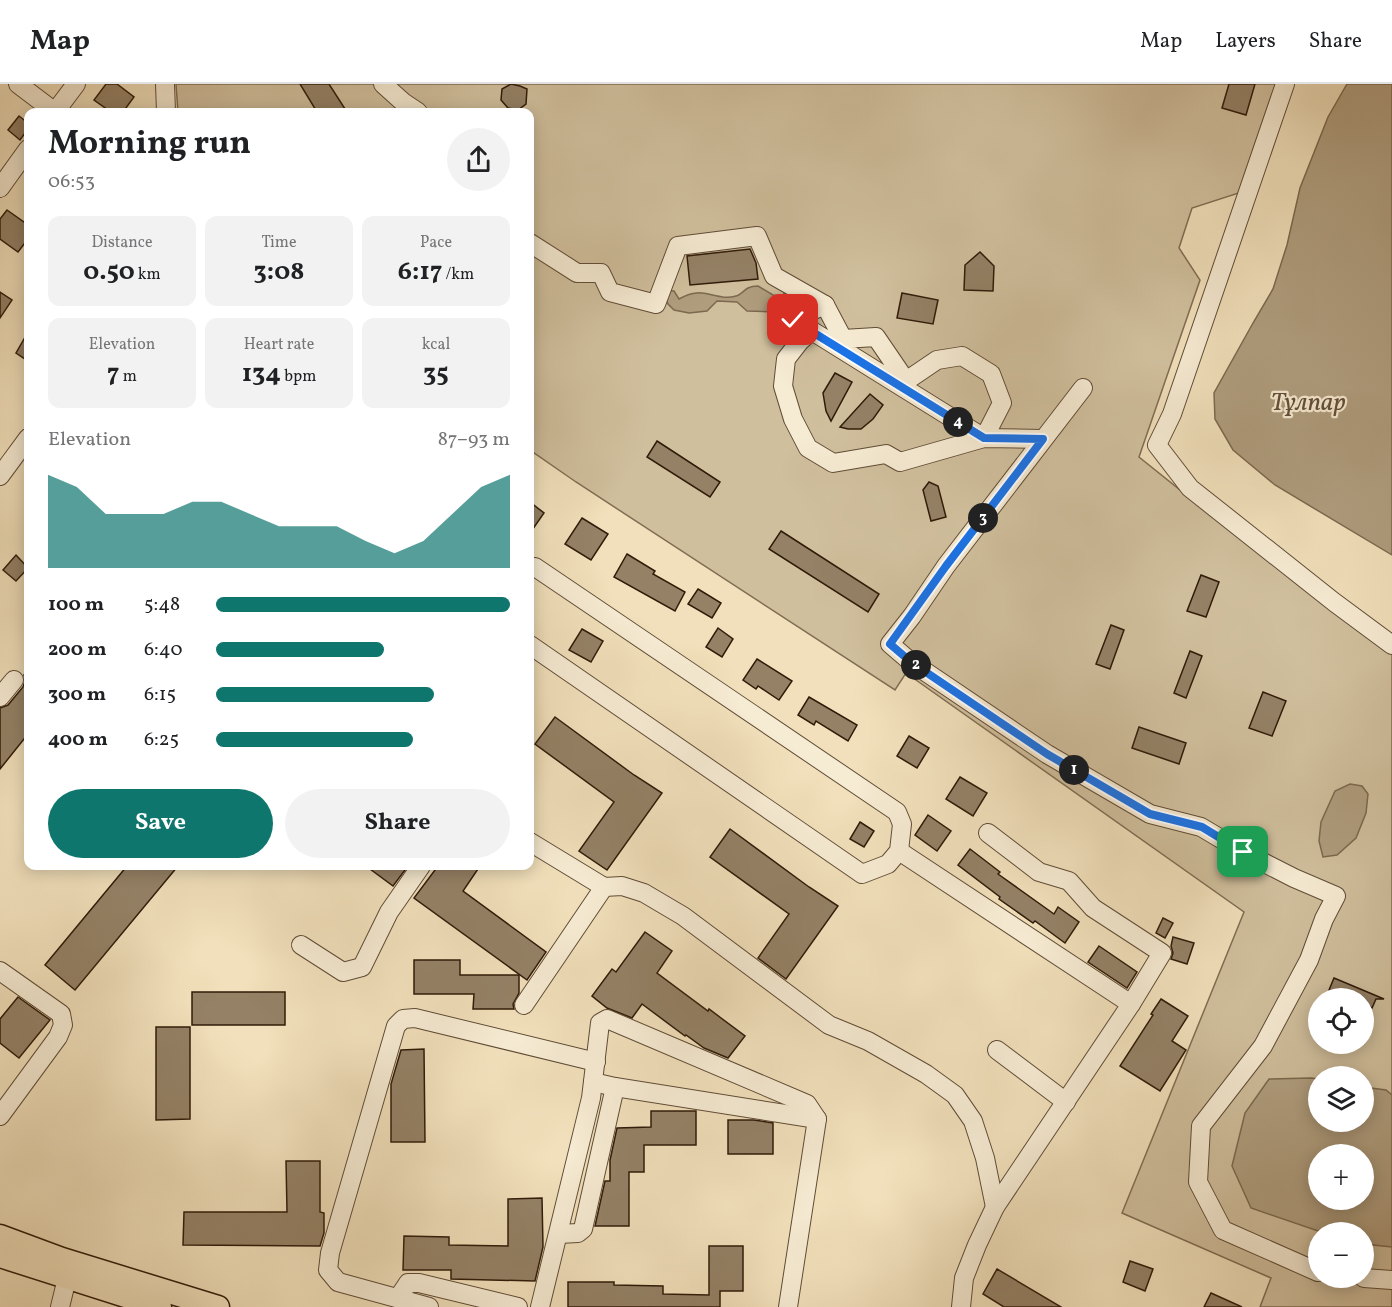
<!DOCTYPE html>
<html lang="en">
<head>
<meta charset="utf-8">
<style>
  body { margin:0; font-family:Vollkorn,serif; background:#f2f2f2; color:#202124; height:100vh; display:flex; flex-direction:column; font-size:22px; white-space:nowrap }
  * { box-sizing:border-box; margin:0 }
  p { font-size:20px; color:#757577 }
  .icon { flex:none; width:33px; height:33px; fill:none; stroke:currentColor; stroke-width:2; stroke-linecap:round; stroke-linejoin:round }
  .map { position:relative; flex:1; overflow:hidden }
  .panel { position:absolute; left:24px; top:24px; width:510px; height:762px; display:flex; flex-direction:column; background:#fff; border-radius:12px; box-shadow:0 3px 15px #0003 }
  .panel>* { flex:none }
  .controls { position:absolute; left:1308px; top:904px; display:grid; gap:12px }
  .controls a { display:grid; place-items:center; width:66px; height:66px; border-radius:50%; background:#fff; box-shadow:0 3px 15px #0003; font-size:30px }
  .pin { position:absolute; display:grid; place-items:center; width:51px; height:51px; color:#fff; margin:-26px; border-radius:12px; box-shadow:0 3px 9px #0006 }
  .km { position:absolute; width:30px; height:30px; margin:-15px; border-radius:50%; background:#222; color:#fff; font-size:16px; line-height:30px; text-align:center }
  .round { display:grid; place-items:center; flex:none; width:63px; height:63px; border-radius:32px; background:#f2f2f2 }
  .head { display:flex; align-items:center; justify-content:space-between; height:102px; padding:0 24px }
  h1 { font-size:33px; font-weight:700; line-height:45px }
  .figures { display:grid; grid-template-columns:repeat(3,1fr); gap:9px; height:102px; padding:6px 24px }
  .figures div { display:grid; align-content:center; border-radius:12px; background:#f2f2f2; text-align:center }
  .figures b { font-size:26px; font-weight:700 }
  .figures small { font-size:16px; font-weight:400 }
  .figures p { font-size:16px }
  .chart { height:168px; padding:12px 24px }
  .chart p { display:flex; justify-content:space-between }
  .chart svg { width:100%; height:108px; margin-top:6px; fill:#0f766e; opacity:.7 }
  .button { display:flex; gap:12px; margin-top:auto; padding:12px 24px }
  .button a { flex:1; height:69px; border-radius:36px; background:#0f766e; color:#fff; font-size:24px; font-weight:700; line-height:69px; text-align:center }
  .button a+a { background:#f2f2f2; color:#202124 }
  ul { padding:0 24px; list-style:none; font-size:20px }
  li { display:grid; grid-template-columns:96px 72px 1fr; align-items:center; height:45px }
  li i { height:15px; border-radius:8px; background:#0f766e }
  header { display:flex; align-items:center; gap:36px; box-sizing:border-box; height:84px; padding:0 30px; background:#fff; border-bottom:2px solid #e0e0e0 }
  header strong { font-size:28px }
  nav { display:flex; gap:33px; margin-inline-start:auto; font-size:21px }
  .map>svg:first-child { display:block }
</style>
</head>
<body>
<header>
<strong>Map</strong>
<nav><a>Map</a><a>Layers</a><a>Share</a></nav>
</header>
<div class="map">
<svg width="1392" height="1223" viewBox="0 0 1392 1223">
  <rect width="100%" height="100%" fill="#f1e0bb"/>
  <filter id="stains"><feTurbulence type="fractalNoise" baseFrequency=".00333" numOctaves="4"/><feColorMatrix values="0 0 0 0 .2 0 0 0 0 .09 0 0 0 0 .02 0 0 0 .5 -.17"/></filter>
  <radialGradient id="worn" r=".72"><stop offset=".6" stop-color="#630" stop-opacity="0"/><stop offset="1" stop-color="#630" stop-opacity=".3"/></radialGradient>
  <!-- green -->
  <path fill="#d0bf9d" stroke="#806d53" stroke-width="1.5" fill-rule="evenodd" d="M176,0H1278L1245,107L1192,124L1179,164L1200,196L1139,373L1306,507L1392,568V1223H1260L1271,1194L1122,1129L1244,828L906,589L895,606L576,398L530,366V28H178ZM1318,915H1364V960H1318ZM1318,993H1364V1038H1318ZM1318,1071H1364V1116H1318ZM1318,1149H1364V1194H1318Z"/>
  <!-- water -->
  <g fill="#af9d7e" stroke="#7c694f" stroke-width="1.5" fill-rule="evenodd">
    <polygon points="1347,0 1392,0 1392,471 1275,401 1233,366 1215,335 1214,309 1253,239 1273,205 1287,161 1300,104 1328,33"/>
    <path d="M758,202L773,211L783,212L786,204L798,207L800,218L797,224L777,228L747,227L737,218L717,217L707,227L689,229L674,226L668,220L662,206L674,207L679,215C703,200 715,218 736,212C741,211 744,206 748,204C750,203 756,202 758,202Z"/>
    <polygon points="1350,700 1362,702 1368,710 1366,729 1356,754 1337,771 1323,773 1319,757 1321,738 1335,707"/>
    <path d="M1311,994L1318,995V1038H1364V1003L1386,1006L1392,1011V1163L1364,1160V1149H1324L1251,1124L1232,1082L1245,1029L1269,995ZM1318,1071H1364V1116H1318Z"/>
  </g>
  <!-- building -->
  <g fill="#948166" stroke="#301b09" stroke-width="1.5">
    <polygon points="106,0 117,0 134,13 123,28 111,28 94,16"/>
    <polygon points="300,0 329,0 347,28 317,28"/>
    <polygon points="511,0 520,2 527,5 526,20 518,26 508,24 501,16 502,5"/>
    <polygon points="1229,0 1255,0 1246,31 1222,24"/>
    <polygon points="19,32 28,39 28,45 20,56 8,46"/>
    <polygon points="7,126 28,141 28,155 18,168 0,155 0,135"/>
    <polygon points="750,165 756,179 758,195 690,201 687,172"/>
    <polygon points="980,168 994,182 993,207 964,206 965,181"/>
    <polygon points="0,208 12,216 0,234"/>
    <polygon points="902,209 938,216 933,240 897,234"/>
    <polygon points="28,248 28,277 16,269"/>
    <polygon points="835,289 852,298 831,337 826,327 823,309"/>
    <polygon points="870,310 883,321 873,335 861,345 848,345 840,343"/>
    <polygon points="657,357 720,398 710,413 647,373"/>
    <polygon points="929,398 938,402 946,433 931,437 923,406"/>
    <polygon points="530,418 544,429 530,449"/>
    <polygon points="582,434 608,450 591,476 565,460"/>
    <polygon points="781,447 879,510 868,528 769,465"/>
    <polygon points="627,470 655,487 653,490 685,508 675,527 614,493"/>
    <polygon points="16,471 28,484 16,497 3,486"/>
    <polygon points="1201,491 1219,498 1206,533 1187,527"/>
    <polygon points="698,505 721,519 712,534 688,520"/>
    <polygon points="1111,541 1124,546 1110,585 1096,580"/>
    <polygon points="718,544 733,555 722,573 706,563"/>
    <polygon points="582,545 603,557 591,578 569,566"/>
    <polygon points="1190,567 1202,572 1186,614 1174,609"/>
    <polygon points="757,575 792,597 779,616 758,602 756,605 743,596"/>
    <polygon points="28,585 28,650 0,685 0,624 8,621 23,603 25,597 24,591"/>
    <polygon points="1263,608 1286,617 1272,652 1249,644"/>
    <polygon points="809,613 857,641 848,657 816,637 814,641 798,631"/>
    <polygon points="555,633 634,691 662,709 607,786 579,767 614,718 535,660"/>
    <polygon points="1139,643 1186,659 1179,680 1132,664"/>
    <polygon points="909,652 929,664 917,684 897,672"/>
    <polygon points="960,693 987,709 973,732 946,715"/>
    <polygon points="928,731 951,747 937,767 915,751"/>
    <polygon points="860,738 874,747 864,763 850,755"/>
    <polygon points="730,745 809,803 838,822 786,895 758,874 789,830 710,773"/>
    <polygon points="970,765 1000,788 998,790 1054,830 1058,823 1079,838 1065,859 1035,837 1033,839 999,815 1000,813 958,781"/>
    <polygon points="127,782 178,782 75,906 45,881"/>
    <polygon points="366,782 408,782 393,802"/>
    <polygon points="438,782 480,782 463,807 546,868 527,896 414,814"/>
    <polygon points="1163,834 1173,839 1165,854 1156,849"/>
    <polygon points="645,848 672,867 657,889 708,927 709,925 745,952 728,974 704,964 686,951 685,952 642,920 632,934 607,924 592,912 612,885 616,888"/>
    <polygon points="1173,853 1194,859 1187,880 1171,875 1173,869 1171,862"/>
    <polygon points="1099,862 1137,888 1127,904 1088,878"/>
    <polygon points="414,876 460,876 460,891 519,891 519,909 513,920 514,925 473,925 474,910 414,910"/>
    <polygon points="1334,894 1384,915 1376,915 1372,924 1364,920 1364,915 1351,915 1329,906"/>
    <rect x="192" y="908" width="93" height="33"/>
    <polygon points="18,913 50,936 19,974 0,959 0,935"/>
    <polygon points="1161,915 1188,932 1172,957 1186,966 1160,1007 1120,982 1153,931 1151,930"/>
    <polygon points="156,943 190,943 190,1035 156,1036"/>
    <polygon points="424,965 425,1058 391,1058 391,1000 401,966"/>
    <polygon points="651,1027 696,1027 696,1061 644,1061 644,1088 629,1088 629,1142 595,1142 605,1097 610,1097 610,1076 617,1044 651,1043"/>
    <polygon points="728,1036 754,1036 773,1039 773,1070 728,1070"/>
    <polygon points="286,1077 320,1077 320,1128 324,1129 324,1149 320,1162 183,1161 184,1128 287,1128"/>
    <polygon points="542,1114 543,1163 535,1197 451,1195 451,1186 403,1186 404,1152 449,1153 449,1161 508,1162 508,1115"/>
    <polygon points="709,1162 743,1162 743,1207 720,1207 720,1223 568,1223 568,1198 614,1198 614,1201 663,1202 663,1210 709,1211"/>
    <polygon points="1130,1177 1153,1185 1145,1207 1123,1198"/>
    <polygon points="997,1185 1061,1223 1004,1223 983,1210"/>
    <polygon points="1211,1209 1242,1223 1204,1223"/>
  </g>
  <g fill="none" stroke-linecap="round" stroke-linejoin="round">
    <defs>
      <g id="minor">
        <polyline points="18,0 55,28"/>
        <polyline points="165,0 166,28"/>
        <polyline points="383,0 403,18 418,28"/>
        <polyline points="1285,0 1172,330 1157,361 1190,404 1334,518 1392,561"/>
        <polyline points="55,28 76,0"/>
        <polyline points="0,104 28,65"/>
        <polyline points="530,159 577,189 601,189 610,208 656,220 678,162 757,152 774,192 825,221"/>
        <polyline points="811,247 800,257 786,275 783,302 793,335 808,364 833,379 886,370 900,378 984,354 1002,319 991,290 962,272 937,276 906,297 876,253 843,255 825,221 793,235 984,354 1043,355"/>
        <polyline points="1083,304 946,482 912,532 890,560 911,578 1047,670 1150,730 1201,743 1243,768 1294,794 1336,812 1324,835 1309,876 1263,962 1201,1042 1198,1098 1223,1146 1318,1188"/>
        <polyline points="0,392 28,354"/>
        <polyline points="530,561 862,790 888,780 899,767 902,740 897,728 535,483"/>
        <polyline points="0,613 14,596"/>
        <polyline points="988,749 1039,788 1069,797 1093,824 1162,869 1131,920"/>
        <polyline points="530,758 604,803 622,802 644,809 683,832 829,941 868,957 926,990 955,1011 973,1037 985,1074 995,1123"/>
        <polyline points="899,767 1131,920 995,1123 977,1161 964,1194 961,1223"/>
        <polyline points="301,861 343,888 362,883 389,828 421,782"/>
        <polyline points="0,887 61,930 63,941 58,953 0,1032"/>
        <polyline points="524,921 604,803"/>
        <polyline points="997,966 1066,1018"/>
        <polyline points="593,998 615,1003 817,1035"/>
        <polyline points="559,1150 578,1149 583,1145 615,1003"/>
        <polyline points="1364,1194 1392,1196"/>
        <polyline points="398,1214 408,1199 419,1199 518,1223"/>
        <polyline points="60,1223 70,1182"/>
        <polyline points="429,1223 338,1198 328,1186 330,1169 396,942 403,935 415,934 596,978"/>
        <polyline points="540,1223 591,1014 600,939 607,935 807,1020 817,1035 788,1223"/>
      </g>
      <g id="major">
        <polyline points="0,1152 62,1175 218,1223"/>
        <polyline points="0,1172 160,1223"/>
      </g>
    </defs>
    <!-- minor casing -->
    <use href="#minor" stroke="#604c36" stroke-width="20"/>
    <!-- major casing -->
    <use href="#major" stroke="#301b09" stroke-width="25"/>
    <!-- minor -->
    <use href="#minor" stroke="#f6ebd3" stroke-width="18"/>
    <!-- major -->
    <use href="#major" stroke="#f1e0bb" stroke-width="22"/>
  </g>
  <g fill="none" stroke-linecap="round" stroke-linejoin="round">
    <defs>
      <polyline id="route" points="793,236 984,354 1043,355 946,482 890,560 911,578 1047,670 1150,730 1202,743 1243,768"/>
    </defs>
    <!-- route casing -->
    <use href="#route" stroke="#fff" stroke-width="12"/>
    <!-- route -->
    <use href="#route" stroke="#1a73e8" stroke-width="8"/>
  </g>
  <g text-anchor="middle" stroke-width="4.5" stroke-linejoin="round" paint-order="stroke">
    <!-- water labels -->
    <g font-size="26" font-style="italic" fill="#634f38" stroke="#f6ebd3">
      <text x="1308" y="326">Тұлпар</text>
    </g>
  </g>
  <rect width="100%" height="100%" filter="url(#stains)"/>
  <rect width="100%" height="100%" fill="url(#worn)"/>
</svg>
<div class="controls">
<a><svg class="icon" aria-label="locate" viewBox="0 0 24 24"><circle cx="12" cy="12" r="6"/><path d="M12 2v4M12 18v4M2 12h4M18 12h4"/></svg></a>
<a><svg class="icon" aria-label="layers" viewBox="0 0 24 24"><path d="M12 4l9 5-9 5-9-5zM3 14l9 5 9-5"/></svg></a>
<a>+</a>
<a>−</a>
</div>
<div class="pin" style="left:1243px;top:768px;background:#1e9e55"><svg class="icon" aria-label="arrive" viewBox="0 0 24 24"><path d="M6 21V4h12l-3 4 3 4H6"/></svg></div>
<div class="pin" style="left:793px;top:236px;background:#d93025"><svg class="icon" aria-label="check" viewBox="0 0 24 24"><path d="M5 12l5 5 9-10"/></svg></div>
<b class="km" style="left:1074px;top:686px">1</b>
<b class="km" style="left:916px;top:581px">2</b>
<b class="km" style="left:983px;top:434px">3</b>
<b class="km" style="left:958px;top:338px">4</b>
<section class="panel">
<div class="head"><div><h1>Morning run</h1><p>06:53</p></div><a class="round"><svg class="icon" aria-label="share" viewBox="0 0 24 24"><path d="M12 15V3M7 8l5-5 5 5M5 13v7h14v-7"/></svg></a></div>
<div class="figures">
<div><p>Distance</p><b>0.50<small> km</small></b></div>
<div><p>Time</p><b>3:08</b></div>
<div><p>Pace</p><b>6:17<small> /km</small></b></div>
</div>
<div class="figures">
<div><p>Elevation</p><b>7<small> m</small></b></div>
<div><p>Heart rate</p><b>134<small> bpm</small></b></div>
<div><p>kcal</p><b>35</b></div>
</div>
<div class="chart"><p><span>Elevation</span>87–93 m</p>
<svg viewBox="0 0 160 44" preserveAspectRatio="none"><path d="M0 44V6L10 11L20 22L30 22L40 22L50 17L60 17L70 22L80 27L90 27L100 27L110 33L120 38L130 33L140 22L150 11L160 6V44z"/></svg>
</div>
<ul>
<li><b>100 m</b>5:48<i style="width:100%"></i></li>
<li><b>200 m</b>6:40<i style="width:57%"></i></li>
<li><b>300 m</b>6:15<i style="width:74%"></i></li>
<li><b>400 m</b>6:25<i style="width:67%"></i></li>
</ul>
<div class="button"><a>Save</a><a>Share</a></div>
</section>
</div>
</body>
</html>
